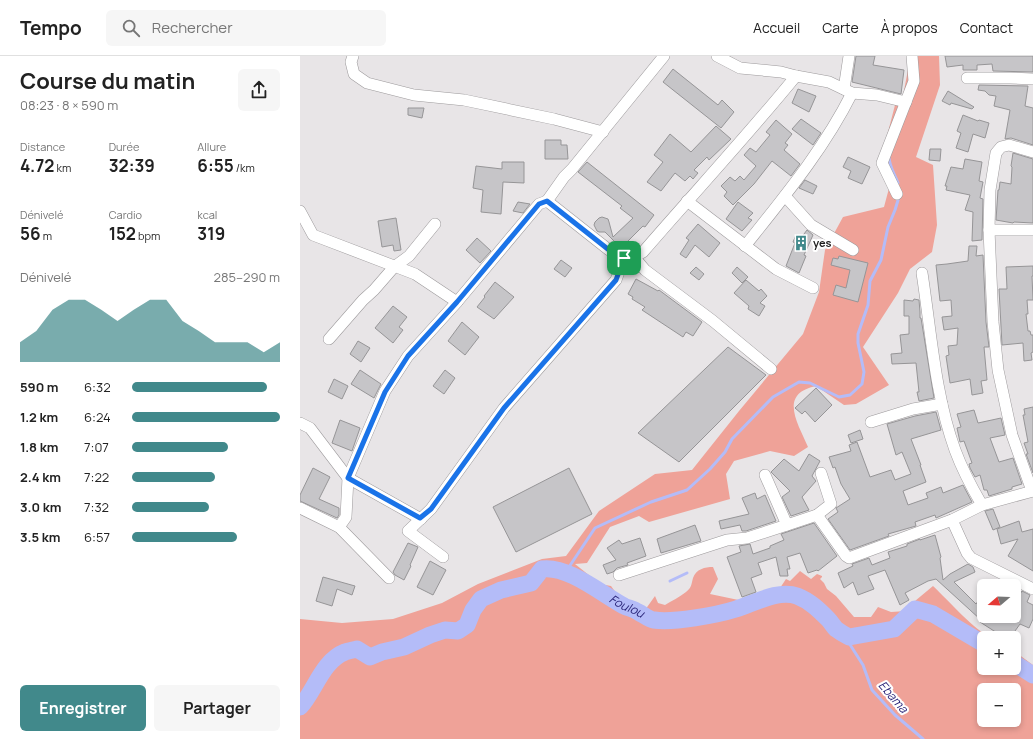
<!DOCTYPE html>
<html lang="fr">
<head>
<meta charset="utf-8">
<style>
  body { margin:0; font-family:Manrope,sans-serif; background:#f6f6f6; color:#222; height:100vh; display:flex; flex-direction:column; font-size:15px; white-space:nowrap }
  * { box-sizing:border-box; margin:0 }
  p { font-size:13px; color:#767676 }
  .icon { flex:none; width:22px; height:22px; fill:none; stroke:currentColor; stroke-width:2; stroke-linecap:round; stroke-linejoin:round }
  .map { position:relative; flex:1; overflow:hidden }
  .panel { display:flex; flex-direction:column; background:#fff; width:300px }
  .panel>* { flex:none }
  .needle { width:26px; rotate:251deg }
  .fabs { position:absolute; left:677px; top:523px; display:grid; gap:8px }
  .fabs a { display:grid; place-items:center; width:44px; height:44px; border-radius:6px; background:#fff; box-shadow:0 2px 6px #0003; font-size:20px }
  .pin { position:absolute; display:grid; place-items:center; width:34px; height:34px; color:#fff; margin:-17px; border-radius:8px; box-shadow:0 2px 6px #0006 }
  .round { display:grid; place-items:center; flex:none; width:42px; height:42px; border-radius:6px; background:#f6f6f6 }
  .headline { display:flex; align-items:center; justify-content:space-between; height:68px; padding:0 20px }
  h1 { font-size:22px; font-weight:700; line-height:30px }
  .metrics { display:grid; grid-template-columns:repeat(3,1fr); gap:6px; height:68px; padding:4px 20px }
  .metrics div { display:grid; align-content:center }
  .metrics b { font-size:17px; font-weight:700 }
  .metrics small { font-size:11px; font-weight:400 }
  .metrics p { font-size:11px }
  .chart { height:112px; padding:8px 20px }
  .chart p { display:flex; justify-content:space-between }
  .chart svg { width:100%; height:72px; margin-top:4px; fill:#41898b; opacity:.7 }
  .primary-button { display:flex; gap:8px; margin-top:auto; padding:8px 20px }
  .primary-button a { flex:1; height:46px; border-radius:6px; background:#41898b; color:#fff; font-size:16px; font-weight:700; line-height:46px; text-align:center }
  .primary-button a+a { background:#f6f6f6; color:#222 }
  ul { padding:0 20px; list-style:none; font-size:13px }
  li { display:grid; grid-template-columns:64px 48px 1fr; align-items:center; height:30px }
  li i { height:10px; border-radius:5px; background:#41898b }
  header { display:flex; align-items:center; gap:24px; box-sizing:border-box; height:56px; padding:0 20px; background:#fff; border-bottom:1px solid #e0e0e0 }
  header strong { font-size:19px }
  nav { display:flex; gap:22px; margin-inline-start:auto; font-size:14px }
  .search { width:280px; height:36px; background:#f6f6f6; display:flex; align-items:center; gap:10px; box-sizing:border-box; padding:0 14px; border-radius:6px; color:#767676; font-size:15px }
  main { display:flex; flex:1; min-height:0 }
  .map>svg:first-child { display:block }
</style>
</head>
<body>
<header>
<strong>Tempo</strong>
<div class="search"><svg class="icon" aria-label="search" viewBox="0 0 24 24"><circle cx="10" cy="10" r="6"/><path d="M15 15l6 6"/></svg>Rechercher</div>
<nav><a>Accueil</a><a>Carte</a><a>À propos</a><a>Contact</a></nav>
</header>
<main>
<section class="panel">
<div class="headline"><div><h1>Course du matin</h1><p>08:23 · 8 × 590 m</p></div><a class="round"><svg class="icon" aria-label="share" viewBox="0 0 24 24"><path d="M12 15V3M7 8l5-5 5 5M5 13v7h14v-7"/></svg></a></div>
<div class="metrics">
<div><p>Distance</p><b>4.72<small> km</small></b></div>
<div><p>Durée</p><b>32:39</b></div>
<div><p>Allure</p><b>6:55<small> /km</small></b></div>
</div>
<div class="metrics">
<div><p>Dénivelé</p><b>56<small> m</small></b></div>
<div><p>Cardio</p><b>152<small> bpm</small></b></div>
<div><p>kcal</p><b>319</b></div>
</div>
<div class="chart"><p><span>Dénivelé</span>285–290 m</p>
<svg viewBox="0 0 160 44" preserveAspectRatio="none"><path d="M0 44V32L10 25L20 12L30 6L40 6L50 12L60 19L70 12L80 6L90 6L100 19L110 25L120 32L130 32L140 32L150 38L160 32V44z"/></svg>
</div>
<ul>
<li><b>590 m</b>6:32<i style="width:91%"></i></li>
<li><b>1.2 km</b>6:24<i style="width:100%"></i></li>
<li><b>1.8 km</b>7:07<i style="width:65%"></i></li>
<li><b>2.4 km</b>7:22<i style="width:56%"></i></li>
<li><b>3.0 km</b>7:32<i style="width:52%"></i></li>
<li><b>3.5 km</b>6:57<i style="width:71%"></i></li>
</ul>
<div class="primary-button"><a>Enregistrer</a><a>Partager</a></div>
</section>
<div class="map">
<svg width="733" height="683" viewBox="0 0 733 683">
  <rect width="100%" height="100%" fill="#e8e5e7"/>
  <!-- green -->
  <path fill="#efa298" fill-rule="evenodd" d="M608,0H639L640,29L616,101L633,109L637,169L632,196L610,213L598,237L563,291L589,329L556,348L544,349L516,330C478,338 498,367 508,391L494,400L470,395L434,405L426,418L430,443L349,466L339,460L310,471L287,507L275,508L300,528L311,530L319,541L345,554L355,540L358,547L365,549C371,545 380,541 386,536C392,531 391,529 393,522C396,513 405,511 413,511L418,523L410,538L448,546L462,542L467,538L480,532L486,523L490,525L500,515L511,523L517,518L522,520V521L520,523L524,527L527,533L536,540L554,561H571L578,551L591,556L606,555L615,545L633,530C648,544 675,575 692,582H684V612H714V595L733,609V683H0V563L42,567L93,563L142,547L178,528L242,503L266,500L299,455L355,418L392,414L439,355L503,278L519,236L525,194L543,161L584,151L592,121L581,103L595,49L601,50L607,19ZM684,634H714V664H684Z"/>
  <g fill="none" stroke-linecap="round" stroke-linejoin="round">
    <!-- stream -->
    <g stroke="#b4bcf8" stroke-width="3">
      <path d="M589,101C589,110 595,119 598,127"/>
      <polyline points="265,517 295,472 351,446 387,434 410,413 425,396 432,383 473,341 499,326 510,327 539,341 550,339 562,328 564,316 558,287 558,278 568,249 570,225 581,204 588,171 595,154 599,141"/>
      <polyline points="370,525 387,517"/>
      <polyline points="549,581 549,587 563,609 572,634 595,659 623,683"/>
    </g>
    <!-- river -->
    <g stroke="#b4bcf8" stroke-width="17">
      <polyline points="714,607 733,619"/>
      <path id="s1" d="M0,651C15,635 22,605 45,596C48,595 53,594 57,593L70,601L82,596L104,591L130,579L145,574L158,575L167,569L173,554L181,543L201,534L231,527L242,513C267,509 302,538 324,550C328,552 334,553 338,556C343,558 348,563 354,564C373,567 417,559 436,553C453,548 478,533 497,540C510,545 519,554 528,563C531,566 533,570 536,573C540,576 545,579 549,581L594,573L615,553L633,558L684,588"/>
    </g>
  </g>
  <!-- building -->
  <g fill="#c6c5c8" stroke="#969597">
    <polygon points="556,0 575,0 573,9 604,14 601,38 552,26"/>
    <polygon points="645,0 733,0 733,16 693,15 692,8 677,9 677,14 663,14 663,9 647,11"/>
    <polygon points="373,13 418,49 422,44 434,56 421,72 363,26"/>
    <polygon points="679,29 728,30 725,50 733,52 733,89 711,82 705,83 710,54 694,50 696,40 689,39 685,35 678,34"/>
    <polygon points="498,33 516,40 509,56 492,47"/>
    <polygon points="648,35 674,51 672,53 651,47 650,49 642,45"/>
    <polygon points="108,52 124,52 122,62 108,59"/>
    <polygon points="663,59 678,65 679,64 689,67 685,82 673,78 668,96 656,92 661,77 657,75"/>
    <polygon points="501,63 521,77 513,89 492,73"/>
    <polygon points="476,64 492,78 485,87 488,89 484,94 500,108 491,120 472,105 454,128 433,149 424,140 427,136 421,130 430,121 435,125 440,120 444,124 456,110 444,99 450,92 456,96 470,79 466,76"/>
    <polygon points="416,70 431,83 409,104 407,101 394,114 398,117 393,123 390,120 385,125 375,117 361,135 347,126 363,106 354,99 370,78 391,96"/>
    <polygon points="245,84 261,84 261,89 267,89 268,103 245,103"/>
    <polygon points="630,93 641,93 640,105 629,104"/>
    <polygon points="713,97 733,103 733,167 714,166 713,167 696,164 698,134 699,134 700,126 711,128 712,111 711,110"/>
    <polygon points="548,101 570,111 562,128 548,122 551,115 543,111"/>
    <polygon points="665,103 682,106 679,125 683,126 680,142 683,143 682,184 672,185 673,156 665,154 670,139 646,134 647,130 645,130 651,111 663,113"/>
    <polygon points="202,106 224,106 224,127 203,126 201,158 181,156 183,134 173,132 176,110 202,113"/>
    <polygon points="287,106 354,159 345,171 343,170 321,192 305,176 299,176 297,175 294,169 295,166 299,162 302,161 308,163 309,166 313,181 333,162 320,152 322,150 278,116"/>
    <polygon points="505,124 517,130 513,138 499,132"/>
    <polygon points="218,146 230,148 223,157 213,155"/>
    <polygon points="438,146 453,157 448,162 452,164 442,175 426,163"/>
    <polygon points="96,162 101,194 94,195 93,189 82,191 78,165"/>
    <polygon points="398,168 420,187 409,201 395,189 386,202 380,198 389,184 386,182"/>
    <polygon points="507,174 513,179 504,199 506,200 499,217 486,210 495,187 493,186 496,179 501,182"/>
    <polygon points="177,182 191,195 180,207 166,194"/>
    <polygon points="669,190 677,190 676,200 683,199 686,266 689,291 684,291 687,324 681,325 683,337 672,339 670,323 650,327 646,300 649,299 648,290 657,289 658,272 644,274 642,261 652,260 651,244 640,245 636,209 647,208 668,205"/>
    <polygon points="539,200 568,207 558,246 533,239 536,229 546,232 550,214 531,209 533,202 538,203"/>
    <polygon points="261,204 272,212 265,221 254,213"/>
    <polygon points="733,210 733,220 732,220 733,244 727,244 728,258 726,258 728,275 730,275 731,279 733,279 733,296 731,297 732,304 724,305 723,287 702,289 699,233 707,233 706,211"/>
    <polygon points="396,211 404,218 399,224 390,217"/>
    <polygon points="437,211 448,221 442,227 432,217"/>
    <polygon points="336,223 358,235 359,234 402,266 393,280 386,276 383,281 342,254 345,251 332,243 333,241 328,238"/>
    <polygon points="446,224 459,235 461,233 467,240 460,247 465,250 459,260 448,253 449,250 434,237"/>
    <polygon points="195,226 214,241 194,263 177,251 185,241 184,240"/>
    <polygon points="614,243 619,244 620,256 620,262 621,262 634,342 619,345 617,336 619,336 616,307 592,308 591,298 602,297 600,279 609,278 609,260 604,260 604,244 613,245"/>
    <polygon points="93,250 107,261 99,271 103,274 93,287 75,272"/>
    <polygon points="162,266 179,281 165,299 148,285"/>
    <polygon points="58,285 70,292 61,306 50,298"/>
    <polygon points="428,291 466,319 379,406 338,377"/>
    <polygon points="60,314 81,328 74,342 51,328"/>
    <polygon points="145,314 155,322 144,338 133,330"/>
    <polygon points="34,323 48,330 42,343 28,336"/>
    <polygon points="516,332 532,349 515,366 505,355 502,358 495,352"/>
    <polygon points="733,351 733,417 726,398 728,398 724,387 728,386 723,359 725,359 724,353"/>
    <polygon points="674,354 678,367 701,362 705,379 690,382 699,406 713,402 722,428 712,431 712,433 689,440 687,434 684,434 680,419 675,421 670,412 669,408 672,407 664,385 660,386 657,372 661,371 657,358"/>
    <polygon points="636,356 641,374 611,383 621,409 620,409 626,426 603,435 608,449 628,442 626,437 641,431 643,437 663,429 672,446 636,462 635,459 615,466 616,470 588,478 589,480 550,494 528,463 538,456 536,452 550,443 541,428 535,411 533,412 529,401 551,395 549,389 557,386 570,421 591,414 595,424 611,418 602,396 596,399 587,368 615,360"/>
    <polygon points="40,364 60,372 52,395 32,387"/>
    <polygon points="560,374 563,383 551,387 548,379"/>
    <polygon points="509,398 520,405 512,420 516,425 502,441 509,454 491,460 482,441 490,435 471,416 484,403 499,415"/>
    <polygon points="13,412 30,421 19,443 39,452 39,459 37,462 0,445 0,439"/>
    <polygon points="269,412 292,458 216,496 193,451"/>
    <polygon points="455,437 457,443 465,439 476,465 446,475 442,475 440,469 421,473 419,465 449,458 442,442"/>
    <polygon points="693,453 700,471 693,474 685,455"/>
    <polygon points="719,465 722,476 733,473 733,515 708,500 718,483 701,488 697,473"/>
    <polygon points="514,467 537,500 518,515 517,514 508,517 500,497 487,501 490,513 487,513 488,520 480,520 476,501 458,507 462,518 451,522 456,536 442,541 427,501 441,496 439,490 450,488 453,498 470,492 470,490 484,484 481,478"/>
    <polygon points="395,469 401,485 361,497 357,483"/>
    <polygon points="635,479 641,501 640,502 643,524 650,518 668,508 673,511 675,516 654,526 676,548 684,537 684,560 707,560 714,564 714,547 722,535 730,539 727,546 733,549 733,563 729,572 720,568 710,582 705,582 680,566 681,564 636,523 628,525 605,537 609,544 600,549 585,514 568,520 574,533 558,539 553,526 544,532 538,517 553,510 552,508 569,502 572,509 590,502 588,496 607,490 607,488 620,483 620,484"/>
    <polygon points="340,482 346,500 327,507 328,509 317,512 313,516 307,518 303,509 316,504 307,492 319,484 322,488"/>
    <polygon points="108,487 118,491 110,509 111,510 104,524 95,519 93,516"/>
    <polygon points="130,505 146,514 133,539 117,531"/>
    <polygon points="23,521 55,530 52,539 37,533 32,550 16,545"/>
  </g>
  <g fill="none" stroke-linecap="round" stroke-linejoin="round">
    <defs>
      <g id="minor">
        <polyline points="53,0 51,6 54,18 67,27 114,39 164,44 254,63 303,76"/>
        <path d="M364,0L272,113L264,121L247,145L309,194L324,202L334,201L343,196C394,137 447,80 496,20"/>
        <polyline points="417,0 440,12 481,16 496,20 529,26 552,37 577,39 606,46"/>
        <polyline points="667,22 710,22 733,23"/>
        <polyline points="544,33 549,0"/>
        <polyline points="597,138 582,107 614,25 612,0"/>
        <polyline points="485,140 511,169 553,194"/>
        <polyline points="387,145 476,213 513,232"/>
        <polyline points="0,155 13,179 115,218 157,246"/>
        <polyline points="689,174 733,174"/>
        <path d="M445,190C484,141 524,93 552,37"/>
        <polyline points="334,201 345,214 413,265 471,313"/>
        <path d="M622,217C631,275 635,339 655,394C662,413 672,432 682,449"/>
        <polyline points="29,283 63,244 74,234 94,211 109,200 135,168"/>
        <polyline points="571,366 613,353 642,348"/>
        <polyline points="0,367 10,372 48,422 121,463"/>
        <polyline points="465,419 487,469"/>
        <polyline points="732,435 712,379 698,314 693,266 689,174 690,134 696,97 701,91 709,89 733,96"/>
        <polyline points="0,452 39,471 89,522"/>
        <polyline points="517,459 546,500 549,502 652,464 682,449 733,435"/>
        <polyline points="652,464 667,497 671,502 733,533"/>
        <polyline points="39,471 46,461 48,422 85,335 108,300 157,246 239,148 247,145"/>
        <polyline points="143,501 108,475 131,453 204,352 316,224 324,202"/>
        <polyline points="319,519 427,484 447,482 487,469 517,459 531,448 521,417"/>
      </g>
    </defs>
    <!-- minor casing -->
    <use href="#minor" stroke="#9d9a9c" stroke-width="12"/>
    <!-- minor -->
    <use href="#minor" stroke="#fff" stroke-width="11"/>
  </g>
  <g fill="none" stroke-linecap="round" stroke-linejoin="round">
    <defs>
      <polygon id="route" points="247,145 309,194 324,202 316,224 204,352 131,453 120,462 48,422 85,336 108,300 157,246 239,148"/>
    </defs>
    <!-- route casing -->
    <use href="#route" stroke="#fff" stroke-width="8"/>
    <!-- route -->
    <use href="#route" stroke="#1a73e8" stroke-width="5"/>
  </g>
  <!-- icons -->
  <defs>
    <symbol id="building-bare" viewBox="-9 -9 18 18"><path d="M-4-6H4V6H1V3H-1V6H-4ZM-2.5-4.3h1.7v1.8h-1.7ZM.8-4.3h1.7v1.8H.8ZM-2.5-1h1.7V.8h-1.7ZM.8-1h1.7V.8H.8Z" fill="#41898b" stroke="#fff" stroke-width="2.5" paint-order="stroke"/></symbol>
  </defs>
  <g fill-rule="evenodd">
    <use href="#building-bare" x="490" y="176" width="22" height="22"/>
  </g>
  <g text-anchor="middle" stroke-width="4" stroke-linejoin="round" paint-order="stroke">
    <!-- poi labels -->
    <g font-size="11" font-weight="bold" fill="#1e1d1d" stroke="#fff" text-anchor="start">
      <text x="513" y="191">yes</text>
    </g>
    <!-- water labels -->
    <g font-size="12" font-style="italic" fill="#2c277b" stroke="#fff">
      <text dy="4" stroke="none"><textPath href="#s1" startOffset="398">Foulou</textPath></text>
      <text transform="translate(593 641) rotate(49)" y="4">Ebama</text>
    </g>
  </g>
</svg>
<div class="fabs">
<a><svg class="needle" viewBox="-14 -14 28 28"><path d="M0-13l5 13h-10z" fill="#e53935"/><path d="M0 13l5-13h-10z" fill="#767676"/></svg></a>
<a>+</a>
<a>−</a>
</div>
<div class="pin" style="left:324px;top:202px;background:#1e9e55"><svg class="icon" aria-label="arrive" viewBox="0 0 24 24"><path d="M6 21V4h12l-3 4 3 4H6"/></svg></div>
</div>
</main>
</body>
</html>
